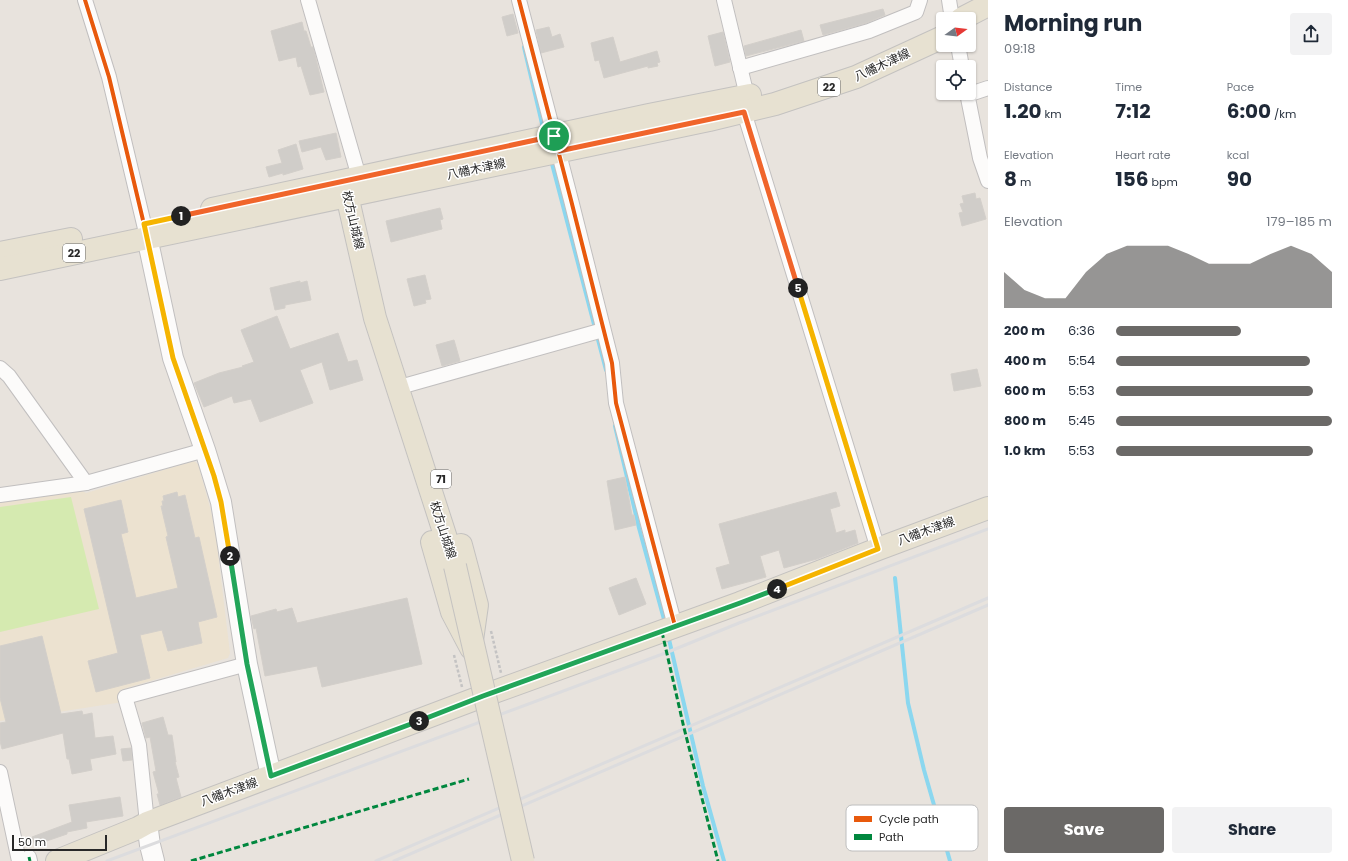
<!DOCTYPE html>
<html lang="en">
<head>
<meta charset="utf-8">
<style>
  body { margin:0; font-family:Poppins,"Noto Sans JP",sans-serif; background:#f2f2f3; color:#1f2937; height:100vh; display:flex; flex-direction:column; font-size:15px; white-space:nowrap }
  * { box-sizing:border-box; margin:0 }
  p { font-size:13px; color:#747a83 }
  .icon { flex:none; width:22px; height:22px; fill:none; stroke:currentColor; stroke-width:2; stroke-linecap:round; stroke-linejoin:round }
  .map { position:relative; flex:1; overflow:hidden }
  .drawer { display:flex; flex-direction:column; background:#fff; width:360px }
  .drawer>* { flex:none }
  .needle { width:26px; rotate:75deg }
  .fabs { position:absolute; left:936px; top:12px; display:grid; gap:8px }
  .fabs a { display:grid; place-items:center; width:40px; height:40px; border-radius:4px; background:#fff; box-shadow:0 1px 3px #0004; font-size:20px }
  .scale { position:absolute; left:12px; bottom:10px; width:95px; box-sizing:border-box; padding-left:4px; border:2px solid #282828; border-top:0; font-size:11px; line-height:14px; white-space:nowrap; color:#282828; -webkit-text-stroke:3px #fff; paint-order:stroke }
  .pin { position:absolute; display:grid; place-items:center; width:34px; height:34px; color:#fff; margin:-17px; border:2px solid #fff; border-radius:50%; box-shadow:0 1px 4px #0007 }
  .km { position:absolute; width:20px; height:20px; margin:-10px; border-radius:50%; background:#222; color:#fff; font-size:11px; line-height:20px; text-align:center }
  .round { display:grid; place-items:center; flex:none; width:42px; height:42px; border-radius:4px; background:#f2f2f3 }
  .headline { display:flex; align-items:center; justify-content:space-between; height:68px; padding:0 16px }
  h1 { font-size:22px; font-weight:700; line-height:30px }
  .figures { display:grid; grid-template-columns:repeat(3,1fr); gap:6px; height:68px; padding:4px 16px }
  .figures div { display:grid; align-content:center }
  .figures b { font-size:20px; font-weight:700 }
  .figures small { font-size:11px; font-weight:400 }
  .figures p { font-size:11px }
  .chart { height:112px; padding:8px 16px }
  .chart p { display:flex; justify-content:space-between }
  .chart svg { width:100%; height:72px; margin-top:4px; fill:#6b6967; opacity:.7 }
  .button { display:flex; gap:8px; margin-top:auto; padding:8px 16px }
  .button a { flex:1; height:46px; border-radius:4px; background:#6b6967; color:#fff; font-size:16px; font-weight:700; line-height:46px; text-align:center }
  .button a+a { background:#f2f2f3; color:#1f2937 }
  ul { padding:0 16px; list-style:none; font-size:13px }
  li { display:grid; grid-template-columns:64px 48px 1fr; align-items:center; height:30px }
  li i { height:10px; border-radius:5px; background:#6b6967 }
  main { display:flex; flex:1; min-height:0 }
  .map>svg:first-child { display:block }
</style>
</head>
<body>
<main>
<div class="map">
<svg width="988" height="861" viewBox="0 0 988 861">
  <rect width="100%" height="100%" fill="#e8e3dd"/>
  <!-- education -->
  <polygon fill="#ece2d0" points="194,461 198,464 211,511 216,537 230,653 228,658 120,690 123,702 0,721 0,498 75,487 86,493"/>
  <!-- pitch -->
  <polygon fill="#d5eab0" points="71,497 99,609 0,632 0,507"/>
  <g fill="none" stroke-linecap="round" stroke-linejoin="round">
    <!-- stream -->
    <g stroke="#8bd7ef" stroke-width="4">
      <polyline points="524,47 544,132"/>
      <polyline points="551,160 606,370"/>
      <polyline points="615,426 639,528 665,623"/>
      <polyline points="895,578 908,703 924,770 950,861"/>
      <polyline points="668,635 703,786 724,861"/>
    </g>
  </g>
  <!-- building -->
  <g fill="#d0cdc9" stroke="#d3cfca">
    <polygon points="883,9 885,15 866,23 823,35 820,25"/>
    <polygon points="513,14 518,33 507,36 502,17"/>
    <polygon points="302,22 304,31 306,31 311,47 313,47 324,92 310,95 301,66 298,67 296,57 279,61 271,31"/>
    <polygon points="549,27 552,37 560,34 564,47 541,53 536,30"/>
    <polygon points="801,30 804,41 746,56 744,46"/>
    <polygon points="723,32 730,62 715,66 708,36"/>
    <polygon points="613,37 620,62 657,51 660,62 657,63 658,66 648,68 648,66 604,78 599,60 595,61 591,43"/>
    <polygon points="336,133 341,157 326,160 321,147 302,152 299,141"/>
    <polygon points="296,144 303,169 283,175 283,173 269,177 266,167 282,163 278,150"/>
    <polygon points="975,193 976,199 980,198 986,219 962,226 959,213 963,212 960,204 964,203 962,196"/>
    <polygon points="440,208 443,219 440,220 442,229 391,242 386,221"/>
    <polygon points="425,275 431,299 425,300 426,303 414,306 407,279"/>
    <polygon points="300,281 300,283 307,281 311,300 285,305 285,308 275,310 270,288"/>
    <polygon points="277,316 290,349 338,333 348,362 357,360 363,380 330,390 322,362 300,370 313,403 260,422 251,399 234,403 232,396 204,407 194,383 219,373 243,367 242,366 254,362 241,330"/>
    <polygon points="454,340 460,361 442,366 436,345"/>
    <polygon points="977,369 981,386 954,391 951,374"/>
    <polygon points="625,477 632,515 634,515 636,525 615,530 607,481"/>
    <polygon points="177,492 178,497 185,495 195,538 199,537 217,617 198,622 202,643 168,651 162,630 140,635 150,678 96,692 88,661 118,653 84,509 121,500 128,532 121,534 136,598 178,588 166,537 168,536 161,506 163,506 162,501 164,501 163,496"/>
    <polygon points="836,492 840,506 830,509 836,533 845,530 845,533 855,530 858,543 817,559 784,568 779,550 760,556 766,577 722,589 716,568 730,564 719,524"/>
    <polygon points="636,578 646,604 619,615 609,588"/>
    <polygon points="407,598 422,664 322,687 317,666 265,676 256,628 254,629 251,616 276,609 277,612 292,608 297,623"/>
    <polygon points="42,636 61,714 82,711 83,715 92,713 95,738 113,736 116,754 90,759 92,770 72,774 69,759 67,759 63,733 2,749 0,741 0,723 6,722 0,698 0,646"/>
    <polygon points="163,717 168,735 172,735 176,762 175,762 179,777 176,778 181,797 160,805 157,794 159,794 153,772 156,771 150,737 146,738 142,723"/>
    <polygon points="131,748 132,760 123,761 121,749"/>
    <polygon points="120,797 123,816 86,822 87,828 67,832 67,834 35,845 32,837 72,822 69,805"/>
  </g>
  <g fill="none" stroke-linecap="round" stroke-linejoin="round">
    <defs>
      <g id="street">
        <polyline points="85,0 109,77 147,237"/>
        <polyline points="308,0 361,184"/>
        <polyline points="519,0 571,200 612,363 616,403 675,626"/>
        <polyline points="724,0 747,96"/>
        <polyline points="949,0 952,19"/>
        <polyline points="958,45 962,67"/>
        <polyline points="740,68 869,31 916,12 920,0"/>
        <polyline points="967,93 980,158 988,181"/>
        <polyline points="967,95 988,88"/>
        <polyline points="744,112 878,549"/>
        <polyline points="0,368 9,376 86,483"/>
        <polyline points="407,385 603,330"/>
        <polyline points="0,495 86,483 205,450"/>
        <polyline points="0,772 19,861"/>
        <polyline points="147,823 139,745 125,697 247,664"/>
        <polyline points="29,857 30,861"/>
      </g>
      <g id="secondary">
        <polyline points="147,237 173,358 205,450 221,502 247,664 271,776"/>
        <polyline points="147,823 150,845 154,861"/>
      </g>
      <g id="primary">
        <polyline points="961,19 988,5"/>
        <polyline points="344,182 375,318 455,566"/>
        <polyline points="212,209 649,115 750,95"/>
        <polyline points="0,253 71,239"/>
        <polyline points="0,269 709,120 775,104 856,77 943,37"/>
        <polyline points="432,542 452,612 471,648"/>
        <polyline points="461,545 477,605 472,640"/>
        <polyline points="57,861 138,828 147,823 483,696 740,603 878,549 988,508"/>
      </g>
    </defs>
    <!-- street casing -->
    <use href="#street" stroke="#c1bfbf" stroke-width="16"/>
    <!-- secondary casing -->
    <use href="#secondary" stroke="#c1bfbf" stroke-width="22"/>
    <!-- primary casing -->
    <use href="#primary" stroke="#c4c2c0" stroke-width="24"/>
    <!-- path -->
    <g stroke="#c4c3c3" stroke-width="2.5" stroke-dasharray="3 2" stroke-linecap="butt">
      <polyline points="491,631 501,673"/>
      <polyline points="454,655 462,687"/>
    </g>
    <!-- street -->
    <use href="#street" stroke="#fcfbfa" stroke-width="14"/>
    <!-- secondary -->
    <use href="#secondary" stroke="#fcfbfa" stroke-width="20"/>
    <!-- primary -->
    <use href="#primary" stroke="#e7e1d1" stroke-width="22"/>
    <!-- rail -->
    <g stroke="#dcdcde" stroke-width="3">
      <polyline points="107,861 668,652 739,623 988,529"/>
      <polyline points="376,861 988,598"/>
      <polyline points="394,861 988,605"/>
    </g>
    <defs>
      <polyline id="primary-bridge" points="455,566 523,861"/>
    </defs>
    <!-- primary-bridge casing -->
    <use href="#primary-bridge" stroke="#c4c2c0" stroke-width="24" stroke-linecap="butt"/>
    <!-- primary-bridge -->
    <use href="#primary-bridge" stroke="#e7e1d1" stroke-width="22"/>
    <!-- quiet -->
    <g stroke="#00873e" stroke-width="3" stroke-dasharray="6 3" stroke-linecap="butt">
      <polyline points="662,632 684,728 718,861"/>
      <polyline points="29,857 30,861"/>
      <polyline points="191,861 469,779"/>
    </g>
    <defs>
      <g id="cycleway">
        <polyline points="85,0 109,77 147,237 173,358 205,450 221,502 247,664 271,776"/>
        <polyline points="519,0 571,200 612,363 616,403 675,626"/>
        <polyline points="744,112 878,549"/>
      </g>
    </defs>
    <!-- cycleway casing -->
    <use href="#cycleway" stroke="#fff" stroke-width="6"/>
    <!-- cycleway -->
    <use href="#cycleway" stroke="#e8590c" stroke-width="4"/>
  </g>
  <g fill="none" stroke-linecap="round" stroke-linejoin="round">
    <defs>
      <polyline id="split-1" points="181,216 554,136"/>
      <polyline id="split-2" points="181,216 144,224 173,358 214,476 221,502 230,556"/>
      <polyline id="split-3" points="230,556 247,664 271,776 419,721"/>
      <polyline id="split-4" points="419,721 483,696 740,603 777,589"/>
      <polyline id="split-5" points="777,589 878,549 798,288"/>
      <polyline id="split-6" points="554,136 559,151 744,112 798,288"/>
    </defs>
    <!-- split-1 casing -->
    <use href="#split-1" stroke="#fff" stroke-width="8"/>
    <!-- split-2 casing -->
    <use href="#split-2" stroke="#fff" stroke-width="8"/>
    <!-- split-3 casing -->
    <use href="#split-3" stroke="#fff" stroke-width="8"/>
    <!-- split-4 casing -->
    <use href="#split-4" stroke="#fff" stroke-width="8"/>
    <!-- split-5 casing -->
    <use href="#split-5" stroke="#fff" stroke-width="8"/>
    <!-- split-6 casing -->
    <use href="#split-6" stroke="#fff" stroke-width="8"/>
    <!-- split-1 -->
    <use href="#split-1" stroke="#f0652b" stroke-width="5"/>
    <!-- split-2 -->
    <use href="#split-2" stroke="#f5b400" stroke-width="5"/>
    <!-- split-3 -->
    <use href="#split-3" stroke="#22a559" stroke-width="5"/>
    <!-- split-4 -->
    <use href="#split-4" stroke="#22a559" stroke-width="5"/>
    <!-- split-5 -->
    <use href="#split-5" stroke="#f5b400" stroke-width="5"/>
    <!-- split-6 -->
    <use href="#split-6" stroke="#f0652b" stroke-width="5"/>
  </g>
  <g text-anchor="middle" stroke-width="3" stroke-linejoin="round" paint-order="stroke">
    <!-- shield labels -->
    <g fill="#fff" stroke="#686868" stroke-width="1">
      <rect x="818" y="78" width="22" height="18" rx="3"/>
      <rect x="63" y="244" width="22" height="18" rx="3"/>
      <rect x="431" y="470" width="20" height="18" rx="3"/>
    </g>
    <g font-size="11" font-weight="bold" fill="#282828">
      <text x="829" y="91">22</text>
      <text x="74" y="257">22</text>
      <text x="441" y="483">71</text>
    </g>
    <!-- street labels -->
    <g font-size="12" fill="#282828" stroke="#fff">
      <text transform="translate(882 65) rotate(-25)" y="4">八幡木津線</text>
      <text transform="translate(476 169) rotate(-12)" y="4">八幡木津線</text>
      <text transform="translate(353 220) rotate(77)" y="4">枚方山城線</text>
      <text transform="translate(443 530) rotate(72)" y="4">枚方山城線</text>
      <text transform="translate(926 531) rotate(-20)" y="4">八幡木津線</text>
      <text transform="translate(229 792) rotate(-20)" y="4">八幡木津線</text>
    </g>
  </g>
  <!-- legend -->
  <rect x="846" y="805" width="132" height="46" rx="6" fill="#fff" stroke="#bebebe" stroke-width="1"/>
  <rect x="854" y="816" width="18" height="6" fill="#e8590c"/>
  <rect x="854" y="834" width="18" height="6" fill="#00873e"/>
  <g font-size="11" fill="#282828">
    <text x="879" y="823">Cycle path</text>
    <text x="879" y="841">Path</text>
  </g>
</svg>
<div class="fabs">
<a><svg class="needle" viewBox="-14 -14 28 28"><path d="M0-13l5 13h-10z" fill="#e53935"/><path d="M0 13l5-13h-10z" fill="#747a83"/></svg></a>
<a><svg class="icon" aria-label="locate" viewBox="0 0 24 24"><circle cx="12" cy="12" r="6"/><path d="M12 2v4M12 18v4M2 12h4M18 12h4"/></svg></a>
</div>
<div class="scale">50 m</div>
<div class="pin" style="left:554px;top:136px;background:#1e9e55"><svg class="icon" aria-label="arrive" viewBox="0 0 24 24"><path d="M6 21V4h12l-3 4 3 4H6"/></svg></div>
<b class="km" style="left:181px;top:216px">1</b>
<b class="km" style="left:230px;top:556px">2</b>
<b class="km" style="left:419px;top:721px">3</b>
<b class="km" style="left:777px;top:589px">4</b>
<b class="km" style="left:798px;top:288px">5</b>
</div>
<section class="drawer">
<div class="headline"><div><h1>Morning run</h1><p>09:18</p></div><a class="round"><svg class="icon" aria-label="share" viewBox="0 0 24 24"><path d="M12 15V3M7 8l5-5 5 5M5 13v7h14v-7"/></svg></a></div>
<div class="figures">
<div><p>Distance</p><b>1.20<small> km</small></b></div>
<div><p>Time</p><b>7:12</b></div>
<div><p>Pace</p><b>6:00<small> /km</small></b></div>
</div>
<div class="figures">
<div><p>Elevation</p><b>8<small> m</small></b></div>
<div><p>Heart rate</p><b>156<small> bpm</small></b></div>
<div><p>kcal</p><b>90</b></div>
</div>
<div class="chart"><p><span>Elevation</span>179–185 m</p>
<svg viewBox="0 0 160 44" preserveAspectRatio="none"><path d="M0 44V22L10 33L20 38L30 38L40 22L50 11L60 6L70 6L80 6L90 11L100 17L110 17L120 17L130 11L140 6L150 11L160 22V44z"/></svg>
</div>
<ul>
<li><b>200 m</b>6:36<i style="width:58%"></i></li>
<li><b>400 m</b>5:54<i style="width:90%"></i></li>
<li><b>600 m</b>5:53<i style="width:91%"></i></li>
<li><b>800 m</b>5:45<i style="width:100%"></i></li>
<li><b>1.0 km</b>5:53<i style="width:91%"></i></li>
</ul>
<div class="button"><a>Save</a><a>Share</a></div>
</section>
</main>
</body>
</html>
